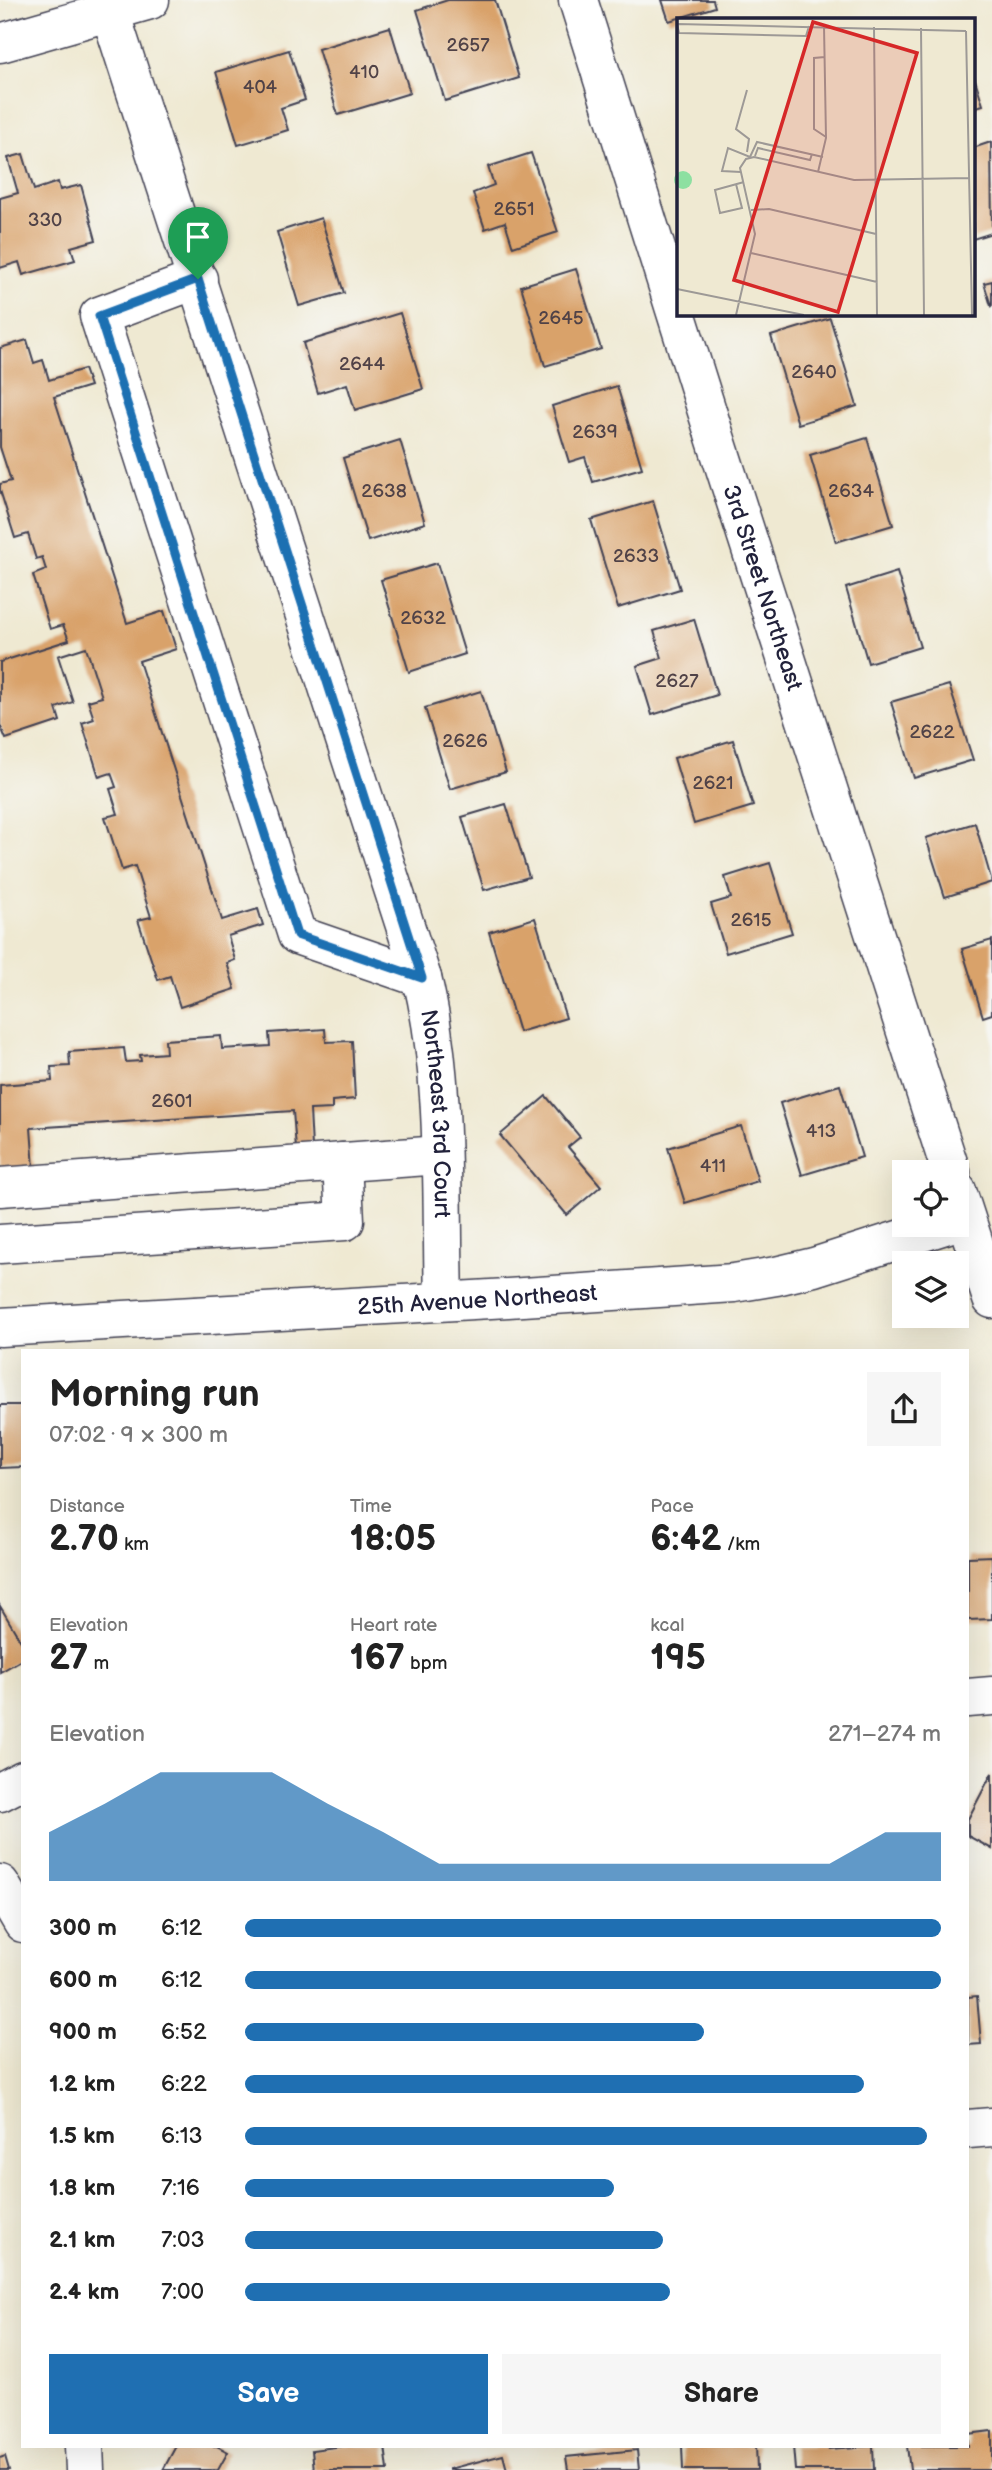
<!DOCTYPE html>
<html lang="en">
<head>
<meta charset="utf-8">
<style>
  body { margin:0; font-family:"Balsamiq Sans",sans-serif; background:#f6f6f6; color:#222; height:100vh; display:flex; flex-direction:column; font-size:26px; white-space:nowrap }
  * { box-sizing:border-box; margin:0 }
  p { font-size:23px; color:#767676 }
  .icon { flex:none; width:38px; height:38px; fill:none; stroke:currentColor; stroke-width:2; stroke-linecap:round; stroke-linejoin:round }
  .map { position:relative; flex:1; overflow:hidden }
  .panel { position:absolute; left:21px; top:1349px; width:948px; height:1099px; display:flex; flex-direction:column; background:#fff; border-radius:0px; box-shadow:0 7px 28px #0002 }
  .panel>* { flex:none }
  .tools { position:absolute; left:892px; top:1160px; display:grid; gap:14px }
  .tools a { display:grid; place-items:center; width:77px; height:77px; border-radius:0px; background:#fff; box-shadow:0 7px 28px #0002; font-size:35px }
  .pin { position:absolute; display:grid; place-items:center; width:60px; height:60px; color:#fff; margin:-72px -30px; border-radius:50% 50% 50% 0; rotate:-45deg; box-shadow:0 0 7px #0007 }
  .pin .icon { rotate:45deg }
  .round { display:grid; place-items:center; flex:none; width:74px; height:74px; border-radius:0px; background:#f6f6f6 }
  .headline { display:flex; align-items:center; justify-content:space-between; height:119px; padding:0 28px }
  h1 { font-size:38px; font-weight:700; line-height:52px }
  .metrics { display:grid; grid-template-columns:repeat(3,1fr); gap:10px; height:119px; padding:7px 28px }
  .metrics div { display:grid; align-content:center }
  .metrics b { font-size:35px; font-weight:700 }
  .metrics small { font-size:19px; font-weight:400 }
  .metrics p { font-size:19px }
  .chart { height:196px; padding:14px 28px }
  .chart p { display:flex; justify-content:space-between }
  .chart svg { width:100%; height:126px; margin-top:7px; fill:#1f6fb2; opacity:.7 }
  .cta { display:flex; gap:14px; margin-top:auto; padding:14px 28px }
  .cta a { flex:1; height:80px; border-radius:0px; background:#1f6fb2; color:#fff; font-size:28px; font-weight:700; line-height:80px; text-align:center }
  .cta a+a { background:#f6f6f6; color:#222 }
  ul { padding:0 28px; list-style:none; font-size:23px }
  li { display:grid; grid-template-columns:112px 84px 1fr; align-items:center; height:52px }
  li i { height:18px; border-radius:9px; background:#1f6fb2 }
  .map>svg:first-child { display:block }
</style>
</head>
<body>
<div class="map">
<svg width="992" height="2470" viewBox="0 0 992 2470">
  <rect width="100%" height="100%" fill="#f6f6f2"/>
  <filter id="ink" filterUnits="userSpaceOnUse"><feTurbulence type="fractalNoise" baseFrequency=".0143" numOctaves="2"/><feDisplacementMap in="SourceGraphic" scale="14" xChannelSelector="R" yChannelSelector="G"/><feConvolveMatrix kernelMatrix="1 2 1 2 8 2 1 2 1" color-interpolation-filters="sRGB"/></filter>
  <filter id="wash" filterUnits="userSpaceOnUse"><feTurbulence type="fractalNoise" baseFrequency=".00686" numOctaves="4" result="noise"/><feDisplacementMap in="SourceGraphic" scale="28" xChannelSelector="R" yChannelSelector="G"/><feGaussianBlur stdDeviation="1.57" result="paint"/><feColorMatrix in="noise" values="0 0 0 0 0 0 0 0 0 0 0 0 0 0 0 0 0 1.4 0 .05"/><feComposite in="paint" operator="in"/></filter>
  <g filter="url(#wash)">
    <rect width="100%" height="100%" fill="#efe9d2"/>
    <g id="blocks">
      <!-- building -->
      <g fill="#d9a26b">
        <polygon points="448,0 495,0 519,78 445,101 417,10"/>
        <polygon points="662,0 713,0 715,7 669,21"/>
        <polygon points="390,27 410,93 338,115 318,49"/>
        <polygon points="289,50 305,100 281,108 288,130 238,145 216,72"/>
        <polygon points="973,73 983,105 973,108"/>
        <polygon points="991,142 992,233 973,239 973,148"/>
        <polygon points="531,153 558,232 513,247 505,222 485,229 473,193 494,185 488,167"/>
        <polygon points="23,154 34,190 58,182 60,190 81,185 96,240 71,247 75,260 23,275 19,262 0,268 0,198 18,193 8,158"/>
        <polygon points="321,218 344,293 299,306 277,232"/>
        <polygon points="576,269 601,349 545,366 521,286"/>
        <polygon points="992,281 992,305 991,306 984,283"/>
        <polygon points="400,313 423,389 355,410 347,384 318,393 303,343"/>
        <polygon points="830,318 857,406 798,424 771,336"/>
        <polygon points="27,340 34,363 43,360 49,380 84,369 90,386 54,397 127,623 164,611 176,649 139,661 222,920 258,909 263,925 228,936 235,960 227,963 235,989 180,1007 170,976 158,980 138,920 151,917 135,866 122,870 105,817 118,814 110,789 116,787 111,773 99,777 82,723 94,719 88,701 102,697 86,647 58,656 73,702 56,708 60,721 6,739 0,725 0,662 69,640 63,625 50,629 33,575 46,570 42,557 36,559 28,534 15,538 0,490 0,484 11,481 0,447 0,348"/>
        <polygon points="617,386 642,468 593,482 585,457 569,462 552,406"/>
        <polygon points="867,438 893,525 836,542 810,455"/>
        <polygon points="400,440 425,523 368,541 343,458"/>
        <polygon points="653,501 680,589 618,608 591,520"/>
        <polygon points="437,563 465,654 409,672 381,580"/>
        <polygon points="897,572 920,647 868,663 846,588"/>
        <polygon points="694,619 717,695 652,715 637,666 662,658 654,631"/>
        <polygon points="949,685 973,760 914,778 891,702"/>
        <polygon points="481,691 506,772 450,789 425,708"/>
        <polygon points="733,740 753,806 694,824 674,758"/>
        <polygon points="506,804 529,877 484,890 462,817"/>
        <polygon points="975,823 992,882 945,897 926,838"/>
        <polygon points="770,863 792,933 726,953 711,904 731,898 725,877"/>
        <polygon points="535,918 566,1018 519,1032 489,932"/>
        <polygon points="992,940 992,1014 983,1017 962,949"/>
        <polygon points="325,1029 326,1042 352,1041 355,1099 332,1101 332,1109 310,1110 312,1147 296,1148 293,1111 31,1128 34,1168 0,1170 0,1085 52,1081 51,1067 70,1066 69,1052 124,1048 126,1062 141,1061 140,1055 166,1053 165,1040 221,1036 222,1049 270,1046 269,1033"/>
        <polygon points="840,1085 862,1157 802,1175 780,1103"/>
        <polygon points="546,1096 580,1137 568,1147 601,1186 567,1215 500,1135"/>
        <polygon points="741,1126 758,1181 685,1203 668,1148"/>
        <polygon points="0,1405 23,1405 23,1467 0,1468"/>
        <polygon points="992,1556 992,1619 968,1620 968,1557"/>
        <polygon points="0,1606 23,1645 23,1659 0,1672"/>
        <polygon points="992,1773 992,1849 968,1836 968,1819"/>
        <polygon points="977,1996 981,2044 968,2045 968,1997"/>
        <polygon points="992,2431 992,2470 910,2470 907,2446 968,2446 968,2434"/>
        <polygon points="176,2446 217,2446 228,2452 218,2470 163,2470"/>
        <polygon points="343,2446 385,2446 388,2470 314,2470 312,2450"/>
        <polygon points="682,2446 756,2446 757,2470 683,2470"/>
        <polygon points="793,2446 827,2446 828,2449 873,2446 874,2470 795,2470"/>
        <polygon points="637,2450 639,2470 568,2470 566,2457"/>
        <polygon points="503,2455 507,2470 449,2470 449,2469"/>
        <polygon points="5,2456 9,2470 0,2470 0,2458"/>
      </g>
    </g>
  </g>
  <g filter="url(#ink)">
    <use href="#blocks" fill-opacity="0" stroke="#414052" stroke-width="2"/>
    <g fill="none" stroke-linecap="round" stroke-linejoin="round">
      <defs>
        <g id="minor">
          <path id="s1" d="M578,0L716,440L951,1172"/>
          <path id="s2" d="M110,12L422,978C447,1079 441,1197 444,1300"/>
          <polyline points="0,43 150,0"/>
          <polyline points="198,279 99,316 297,935 422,978"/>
          <polyline points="0,1187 441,1155"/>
          <polyline points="957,1191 992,1299"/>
          <polyline points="0,1244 345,1221 342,1162"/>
          <path id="s3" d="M0,1327L508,1298L734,1283L776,1276L814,1267L945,1225"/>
          <polyline points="968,1698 992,1696"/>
          <polyline points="0,1792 23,1780"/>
          <polyline points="0,1884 23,1923"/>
          <polyline points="968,2129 992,2127"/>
          <polyline points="84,2446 85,2470"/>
        </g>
      </defs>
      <!-- minor casing -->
      <use href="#minor" stroke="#414052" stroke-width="41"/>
      <!-- minor -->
      <use href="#minor" stroke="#fff" stroke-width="38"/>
    </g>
  </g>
  <g fill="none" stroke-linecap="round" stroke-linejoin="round" filter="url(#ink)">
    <defs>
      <polygon id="route" points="198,279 422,978 297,935 99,316"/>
    </defs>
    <!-- route casing -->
    <use href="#route" stroke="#fff" stroke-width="14"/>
    <!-- route -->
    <use href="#route" stroke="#1f6fb2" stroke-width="9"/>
  </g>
  <g text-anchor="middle" stroke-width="5" stroke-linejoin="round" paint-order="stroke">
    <!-- number labels -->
    <g font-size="19" fill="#504247">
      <text x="468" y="51">2657</text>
      <text x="364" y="78">410</text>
      <text x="260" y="93">404</text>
      <text x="514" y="215">2651</text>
      <text x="45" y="226">330</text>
      <text x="561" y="324">2645</text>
      <text x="362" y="370">2644</text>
      <text x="814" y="378">2640</text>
      <text x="595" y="438">2639</text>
      <text x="384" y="497">2638</text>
      <text x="851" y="497">2634</text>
      <text x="636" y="562">2633</text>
      <text x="423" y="624">2632</text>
      <text x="677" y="687">2627</text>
      <text x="932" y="738">2622</text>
      <text x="465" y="747">2626</text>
      <text x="713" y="789">2621</text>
      <text x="751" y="926">2615</text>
      <text x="172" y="1107">2601</text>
      <text x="821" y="1137">413</text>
      <text x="713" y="1172">411</text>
    </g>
    <!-- street labels -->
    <g font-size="23" fill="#22223b" stroke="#f6f6f2">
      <text dy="8" stroke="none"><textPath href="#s1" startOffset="616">3rd Street Northeast</textPath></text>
      <text dy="8" stroke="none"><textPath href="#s2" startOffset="1152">Northeast 3rd Court</textPath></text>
      <text dy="8" stroke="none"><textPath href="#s3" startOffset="478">25th Avenue Northeast</textPath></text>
    </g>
  </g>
  <!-- overview -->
  <g transform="translate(677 18)">
    <rect width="298" height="298" fill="#efe9d2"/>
    <path d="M-3 162a9 9 0 1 1 18 0a9 9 0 1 1-18 0Z" fill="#8de0a1"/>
    <path fill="none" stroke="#9d9996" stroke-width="2" d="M0,6L289,13M0,6L2,15L129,18L132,8M197,9L200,297M244,10L247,297M289,13L295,297M148,39L137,40V111L149,119M70,72L59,111L72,121L70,134M78,138L81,130L133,142L135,136M64,154L45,153L51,130L73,139L80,124L146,139M141,154L149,120L147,8M59,166L65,190L43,195L38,172L67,164M74,192L92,191L199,216M74,235L200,264M0,271L127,297M59,297L78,216L63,150L69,141L77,139L177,162L293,160"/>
    <path fill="#d62828" fill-opacity="0.15" stroke="#d62828" stroke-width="3.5" d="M136,4L240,35L161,294L57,262Z"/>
    <rect width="298" height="298" fill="none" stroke="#22223b" stroke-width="3.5"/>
  </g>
</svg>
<div class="tools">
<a><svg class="icon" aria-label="locate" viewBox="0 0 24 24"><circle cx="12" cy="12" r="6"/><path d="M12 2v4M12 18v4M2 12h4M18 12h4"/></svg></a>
<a><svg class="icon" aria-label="layers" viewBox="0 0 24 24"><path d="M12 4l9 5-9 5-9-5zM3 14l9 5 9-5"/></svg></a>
</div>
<div class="pin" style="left:198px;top:279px;background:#1e9e55"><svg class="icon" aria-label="arrive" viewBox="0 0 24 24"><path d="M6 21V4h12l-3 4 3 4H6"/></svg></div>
<section class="panel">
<div class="headline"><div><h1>Morning run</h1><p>07:02 · 9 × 300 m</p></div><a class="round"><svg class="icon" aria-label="share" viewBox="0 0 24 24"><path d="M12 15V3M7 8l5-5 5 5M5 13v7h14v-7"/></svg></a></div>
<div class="metrics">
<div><p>Distance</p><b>2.70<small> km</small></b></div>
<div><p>Time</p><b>18:05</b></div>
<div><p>Pace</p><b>6:42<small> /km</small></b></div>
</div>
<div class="metrics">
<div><p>Elevation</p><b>27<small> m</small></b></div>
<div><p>Heart rate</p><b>167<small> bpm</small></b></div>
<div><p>kcal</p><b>195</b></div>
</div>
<div class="chart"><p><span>Elevation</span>271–274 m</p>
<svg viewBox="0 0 160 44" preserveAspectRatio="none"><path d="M0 44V27L10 17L20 6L30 6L40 6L50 17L60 27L70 38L80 38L90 38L100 38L110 38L120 38L130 38L140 38L150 27L160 27V44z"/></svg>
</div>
<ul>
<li><b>300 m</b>6:12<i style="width:100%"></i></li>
<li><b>600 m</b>6:12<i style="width:100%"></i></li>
<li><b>900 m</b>6:52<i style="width:66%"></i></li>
<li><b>1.2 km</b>6:22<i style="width:89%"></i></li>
<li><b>1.5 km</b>6:13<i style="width:98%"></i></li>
<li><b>1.8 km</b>7:16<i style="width:53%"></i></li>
<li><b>2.1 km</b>7:03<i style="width:60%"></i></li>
<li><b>2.4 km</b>7:00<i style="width:61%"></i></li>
</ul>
<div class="cta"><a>Save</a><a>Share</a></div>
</section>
</div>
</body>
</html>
